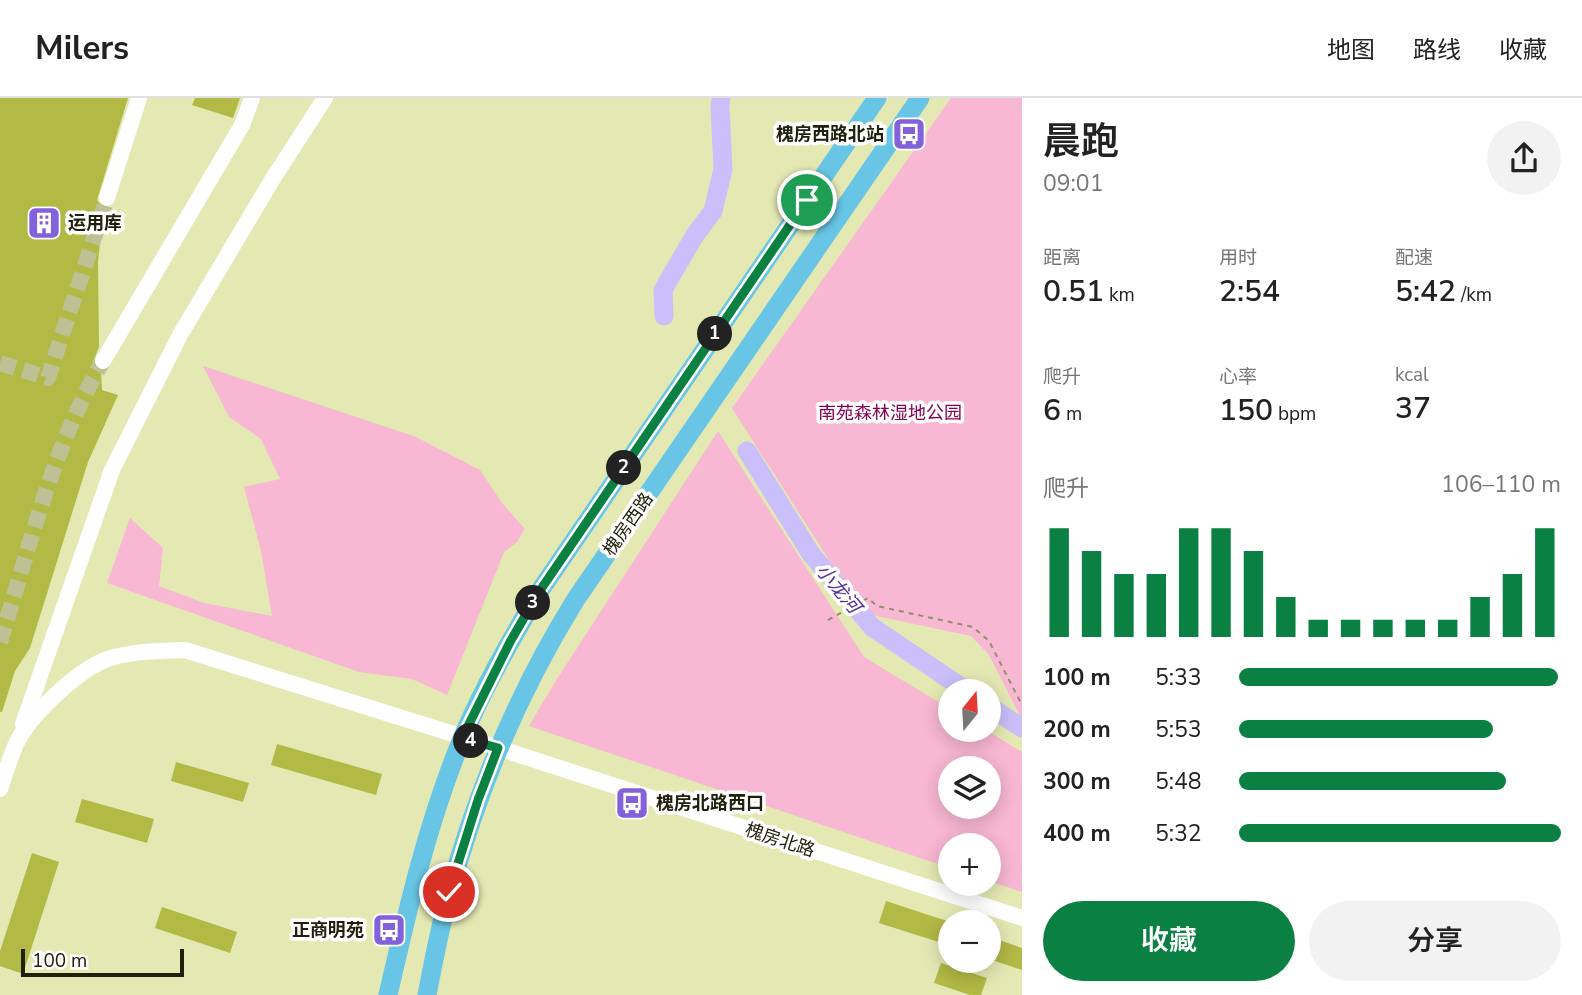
<!DOCTYPE html>
<html lang="zh">
<head>
<meta charset="utf-8">
<style>
  body { margin:0; font-family:"Nunito Sans","Noto Sans SC",sans-serif; background:#f2f2f2; color:#222; height:100vh; display:flex; flex-direction:column; font-size:26px; white-space:nowrap }
  * { box-sizing:border-box; margin:0 }
  p { font-size:23px; color:#767676 }
  .icon { flex:none; width:38px; height:38px; fill:none; stroke:currentColor; stroke-width:2; stroke-linecap:round; stroke-linejoin:round }
  .map { position:relative; flex:1; overflow:hidden }
  .sheet { display:flex; flex-direction:column; background:#fff; width:560px }
  .sheet>* { flex:none }
  .needle { width:46px; rotate:18deg }
  .controls { position:absolute; left:938px; top:581px; display:grid; gap:14px }
  .controls a { display:grid; place-items:center; width:63px; height:63px; border-radius:50%; background:#fff; box-shadow:0 4px 18px #0003; font-size:35px }
  .scale { position:absolute; left:21px; bottom:18px; width:163px; box-sizing:border-box; padding-left:7px; border:4px solid #20210d; border-top:0; font-size:19px; line-height:24px; white-space:nowrap; color:#20210d; -webkit-text-stroke:5px #fff; paint-order:stroke }
  .pin { position:absolute; display:grid; place-items:center; width:60px; height:60px; color:#fff; margin:-30px; border:4px solid #fff; border-radius:50%; box-shadow:0 2px 7px #0007 }
  .km { position:absolute; width:35px; height:35px; margin:-18px; border-radius:50%; background:#222; color:#fff; font-size:19px; line-height:35px; text-align:center }
  .round { display:grid; place-items:center; flex:none; width:74px; height:74px; border-radius:37px; background:#f2f2f2 }
  .head { display:flex; align-items:center; justify-content:space-between; height:119px; padding:0 21px }
  h1 { font-size:38px; font-weight:600; line-height:52px }
  .metrics { display:grid; grid-template-columns:repeat(3,1fr); gap:10px; height:119px; padding:7px 21px }
  .metrics div { display:grid; align-content:center }
  .metrics b { font-size:30px; font-weight:600 }
  .metrics small { font-size:19px; font-weight:400 }
  .metrics p { font-size:19px }
  .chart { height:196px; padding:14px 21px }
  .chart p { display:flex; justify-content:space-between }
  .chart svg { width:100%; height:126px; margin-top:7px; stroke:#0b8043; stroke-width:6 }
  .primary-button { display:flex; gap:14px; margin-top:auto; padding:14px 21px }
  .primary-button a { flex:1; height:80px; border-radius:42px; background:#0b8043; color:#fff; font-size:28px; font-weight:600; line-height:80px; text-align:center }
  .primary-button a+a { background:#f2f2f2; color:#222 }
  ul { padding:0 21px; list-style:none; font-size:23px }
  li { display:grid; grid-template-columns:112px 84px 1fr; align-items:center; height:52px }
  li i { height:18px; border-radius:9px; background:#0b8043 }
  header { display:flex; align-items:center; gap:42px; box-sizing:border-box; height:98px; padding:0 35px; background:#fff; border-bottom:2px solid #e0e0e0 }
  header strong { font-size:33px }
  nav { display:flex; gap:38px; margin-inline-start:auto; font-size:24px }
  main { display:flex; flex:1; min-height:0 }
  .map>svg:first-child { display:block }
</style>
</head>
<body>
<header>
<strong>Milers</strong>
<nav><a>地图</a><a>路线</a><a>收藏</a></nav>
</header>
<main>
<div class="map">
<svg width="1022" height="897" viewBox="0 0 1022 897">
  <rect width="100%" height="100%" fill="#e4e9b4"/>
  <!-- green -->
  <g fill="#f8b7d2" fill-rule="evenodd">
    <polygon points="951,0 1022,0 1022,622 989,557 971,538 872,517 850,495 732,310"/>
    <polygon points="203,268 416,339 480,372 502,405 525,431 517,444 504,454 447,597 412,581 359,574 107,485 130,420 163,450 159,488 204,505 272,518 261,453 244,389 280,381 261,341 229,319"/>
    <path d="M718,333L864,559L950,611V632H986L1022,654V794L989,783V747H950V770L529,628L555,584ZM989,670V709H950V670Z"/>
  </g>
  <g fill="none" stroke-linecap="round" stroke-linejoin="round">
    <!-- river -->
    <g stroke="#cabffa" stroke-width="19">
      <polyline points="664,218 663,192 695,137 713,113 723,71 720,9 721,0"/>
      <polyline points="747,353 811,456 872,529 967,593"/>
      <polyline points="989,608 1022,630"/>
    </g>
  </g>
  <!-- building -->
  <g fill="#b2b945">
    <polygon points="0,0 128,0 97,102 104,110 98,164 99,249 93,264 94,269 101,273 102,292 118,297 88,364 30,550 15,573 2,614 0,614"/>
    <polygon points="195,0 240,0 233,20 192,7"/>
    <polygon points="277,646 382,676 376,697 271,667"/>
    <polygon points="176,664 249,685 243,704 171,683"/>
    <polygon points="82,701 154,721 147,745 75,724"/>
    <polygon points="32,755 59,764 23,876 0,868 0,853"/>
    <polygon points="886,803 950,824 945,846 879,825"/>
    <polygon points="162,809 237,834 230,855 155,830"/>
    <polygon points="999,842 1022,850 1022,872 992,862"/>
    <polygon points="941,865 987,880 981,897 970,897 934,885"/>
  </g>
  <g fill="none" stroke-linecap="round" stroke-linejoin="round">
    <!-- minor-tunnel -->
    <g stroke="#bdc193" stroke-width="16" stroke-dasharray="16 8" stroke-linecap="butt">
      <polyline points="0,265 48,280 107,100"/>
      <path d="M0,544C30,449 52,350 103,263"/>
    </g>
    <!-- path -->
    <polyline stroke="#8e926b" stroke-width="2" stroke-dasharray="5 5" stroke-linecap="butt" points="828,522 868,500 877,508 973,529 989,543 1022,607"/>
    <!-- minor -->
    <g stroke="#fff" stroke-width="16">
      <polyline points="107,100 139,0"/>
      <polyline points="103,263 242,27 252,0"/>
      <polyline points="23,626 112,372 180,237 272,82 325,0"/>
      <path d="M0,691C5,676 10,660 16,646C30,617 76,574 105,562C130,553 158,553 185,552L498,650L1022,820"/>
    </g>
    <!-- major -->
    <g stroke="#68c5e6" stroke-width="19">
      <path d="M388,897C408,810 428,723 462,641C483,590 511,542 539,494L877,0"/>
      <path d="M427,897C434,862 440,827 450,793C478,690 520,591 576,501L920,0"/>
    </g>
  </g>
  <g fill="none" stroke-linecap="round" stroke-linejoin="round">
    <defs>
      <polyline id="route" points="449,794 478,702 498,650 462,640 510,544 539,494 807,102"/>
    </defs>
    <!-- route casing -->
    <use href="#route" stroke="#fff" stroke-width="14"/>
    <!-- route -->
    <use href="#route" stroke="#0b8043" stroke-width="9"/>
  </g>
  <!-- icons -->
  <defs>
    <symbol id="bus-square" viewBox="-11 -11 22 22"><rect x="-9" y="-9" width="18" height="18" rx="4" fill="#8261db" stroke="#fff"/><path d="M-5-6H5V4H4V6H2V4H-2V6H-4V4H-5ZM-3.5-4V0h7V-4ZM-3.5 1.2v1.5H-2V1.2ZM2 1.2v1.5H3.5V1.2Z" fill="#fff"/></symbol>
    <symbol id="building-square" viewBox="-11 -11 22 22"><rect x="-9" y="-9" width="18" height="18" rx="4" fill="#8261db" stroke="#fff"/><path d="M-4-6H4V6H1V3H-1V6H-4ZM-2.5-4.3h1.7v1.8h-1.7ZM.8-4.3h1.7v1.8H.8ZM-2.5-1h1.7V.8h-1.7ZM.8-1h1.7V.8H.8Z" fill="#fff"/></symbol>
  </defs>
  <g fill-rule="evenodd">
    <use href="#bus-square" x="890" y="17" width="38" height="38"/>
    <use href="#building-square" x="25" y="106" width="38" height="38"/>
    <use href="#bus-square" x="613" y="686" width="38" height="38"/>
    <use href="#bus-square" x="370" y="813" width="38" height="38"/>
  </g>
  <g text-anchor="middle" stroke-width="7" stroke-linejoin="round" paint-order="stroke">
    <!-- poi labels -->
    <g font-size="18" font-weight="bold" fill="#20210d" stroke="#fff" text-anchor="end">
      <text x="884" y="42">槐房西路北站</text>
      <text x="68" y="131" text-anchor="start">运用库</text>
      <text x="656" y="711" text-anchor="start">槐房北路西口</text>
      <text x="364" y="838">正商明苑</text>
    </g>
    <!-- park labels -->
    <g font-size="18" fill="#870253" stroke="#fff">
      <text x="890" y="321">南苑森林湿地公园</text>
    </g>
    <!-- street labels -->
    <g font-size="18" fill="#20210d" stroke="#fff">
      <text transform="translate(628 426) rotate(-55)" y="6">槐房西路</text>
      <text transform="translate(780 742) rotate(18)" y="6">槐房北路</text>
    </g>
    <!-- water labels -->
    <g font-size="19" font-style="italic" fill="#532e9d" stroke="#fff">
      <text transform="translate(839 490) rotate(50)" y="7">小龙河</text>
    </g>
  </g>
</svg>
<div class="controls">
<a><svg class="needle" viewBox="-14 -14 28 28"><path d="M0-13l5 13h-10z" fill="#e53935"/><path d="M0 13l5-13h-10z" fill="#767676"/></svg></a>
<a><svg class="icon" aria-label="layers" viewBox="0 0 24 24"><path d="M12 4l9 5-9 5-9-5zM3 14l9 5 9-5"/></svg></a>
<a>+</a>
<a>−</a>
</div>
<div class="scale">100 m</div>
<div class="pin" style="left:807px;top:102px;background:#1e9e55"><svg class="icon" aria-label="arrive" viewBox="0 0 24 24"><path d="M6 21V4h12l-3 4 3 4H6"/></svg></div>
<div class="pin" style="left:449px;top:794px;background:#d93025"><svg class="icon" aria-label="check" viewBox="0 0 24 24"><path d="M5 12l5 5 9-10"/></svg></div>
<b class="km" style="left:715px;top:236px">1</b>
<b class="km" style="left:624px;top:370px">2</b>
<b class="km" style="left:533px;top:505px">3</b>
<b class="km" style="left:471px;top:643px">4</b>
</div>
<section class="sheet">
<div class="head"><div><h1>晨跑</h1><p>09:01</p></div><a class="round"><svg class="icon" aria-label="share" viewBox="0 0 24 24"><path d="M12 15V3M7 8l5-5 5 5M5 13v7h14v-7"/></svg></a></div>
<div class="metrics">
<div><p>距离</p><b>0.51<small> km</small></b></div>
<div><p>用时</p><b>2:54</b></div>
<div><p>配速</p><b>5:42<small> /km</small></b></div>
</div>
<div class="metrics">
<div><p>爬升</p><b>6<small> m</small></b></div>
<div><p>心率</p><b>150<small> bpm</small></b></div>
<div><p>kcal</p><b>37</b></div>
</div>
<div class="chart"><p><span>爬升</span>106–110 m</p>
<svg viewBox="0 0 160 44" preserveAspectRatio="none"><path d="M5 44V6M15 44V14M25 44V22M35 44V22M45 44V6M55 44V6M65 44V14M75 44V30M85 44V38M95 44V38M105 44V38M115 44V38M125 44V38M135 44V30M145 44V22M155 44V6"/></svg>
</div>
<ul>
<li><b>100 m</b>5:33<i style="width:99%"></i></li>
<li><b>200 m</b>5:53<i style="width:79%"></i></li>
<li><b>300 m</b>5:48<i style="width:83%"></i></li>
<li><b>400 m</b>5:32<i style="width:100%"></i></li>
</ul>
<div class="primary-button"><a>收藏</a><a>分享</a></div>
</section>
</main>
</body>
</html>
